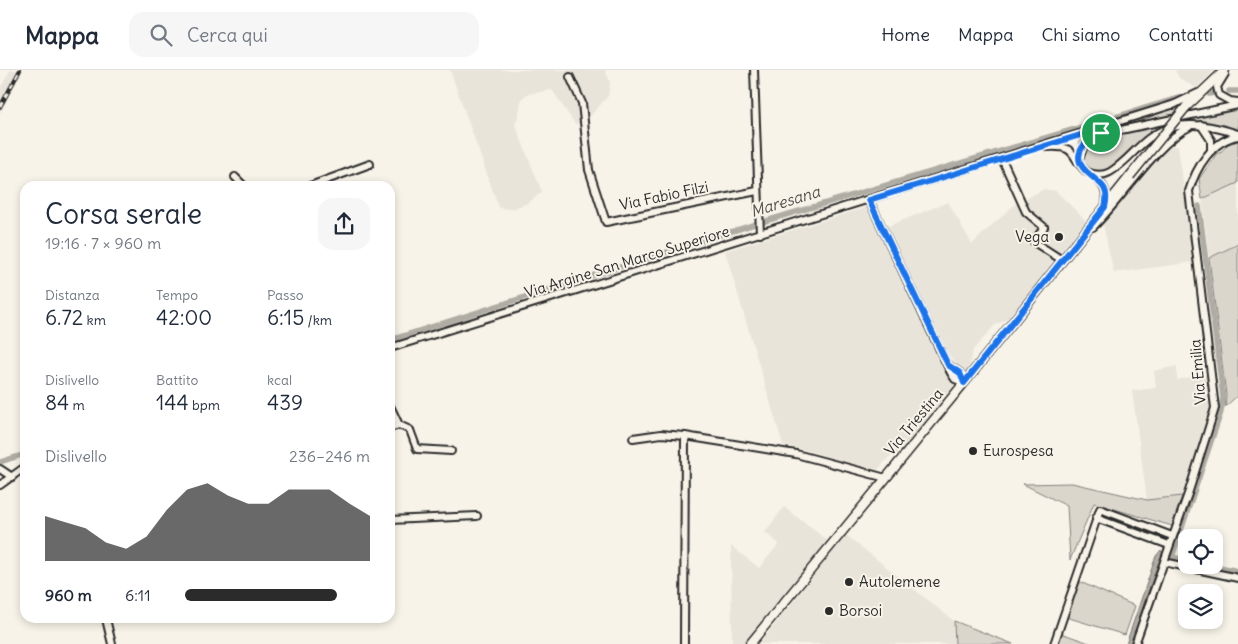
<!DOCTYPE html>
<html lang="it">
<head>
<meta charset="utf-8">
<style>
  body { margin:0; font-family:Delius,sans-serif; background:#f6f6f7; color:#1f2937; height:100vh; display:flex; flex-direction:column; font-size:19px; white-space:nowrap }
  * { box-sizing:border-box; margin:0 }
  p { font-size:16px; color:#747a83 }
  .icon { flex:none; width:28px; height:28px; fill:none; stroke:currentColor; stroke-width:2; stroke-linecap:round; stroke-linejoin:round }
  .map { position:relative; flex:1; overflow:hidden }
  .details { position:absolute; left:20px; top:111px; width:375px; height:442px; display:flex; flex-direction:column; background:#fff; border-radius:15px; box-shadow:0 2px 8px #0003 }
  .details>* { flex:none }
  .fabs { position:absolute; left:1178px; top:459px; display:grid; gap:10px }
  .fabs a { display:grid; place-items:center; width:45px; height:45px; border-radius:10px; background:#fff; box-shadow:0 2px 8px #0003; font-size:25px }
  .pin { position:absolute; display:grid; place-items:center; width:42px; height:42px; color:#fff; margin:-21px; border:2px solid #fff; border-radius:50%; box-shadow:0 1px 5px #0007 }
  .round { display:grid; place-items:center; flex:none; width:52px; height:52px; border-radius:15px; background:#f6f6f7 }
  .headline { display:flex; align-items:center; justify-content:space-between; height:85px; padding:0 25px }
  h1 { font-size:28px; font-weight:600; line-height:38px }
  .stats { display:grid; grid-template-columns:repeat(3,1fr); gap:8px; height:85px; padding:5px 25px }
  .stats div { display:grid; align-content:center }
  .stats b { font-size:21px; font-weight:600 }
  .stats small { font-size:14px; font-weight:400 }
  .stats p { font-size:14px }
  .chart { height:140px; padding:10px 25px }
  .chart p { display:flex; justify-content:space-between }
  .chart svg { width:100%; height:90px; margin-top:5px; fill:#2b2b2b; opacity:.7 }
  ul { padding:0 25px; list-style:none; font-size:16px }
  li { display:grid; grid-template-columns:80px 60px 1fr; align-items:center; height:38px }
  li i { height:12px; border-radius:6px; background:#2b2b2b }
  header { display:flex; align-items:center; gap:30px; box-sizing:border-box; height:70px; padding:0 25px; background:#fff; border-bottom:1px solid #e0e1e3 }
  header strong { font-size:24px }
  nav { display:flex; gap:28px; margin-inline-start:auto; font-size:18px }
  .search { width:350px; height:45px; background:#f6f6f7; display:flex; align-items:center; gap:12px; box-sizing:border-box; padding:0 18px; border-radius:15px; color:#747a83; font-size:19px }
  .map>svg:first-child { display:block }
</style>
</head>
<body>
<header>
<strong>Mappa</strong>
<div class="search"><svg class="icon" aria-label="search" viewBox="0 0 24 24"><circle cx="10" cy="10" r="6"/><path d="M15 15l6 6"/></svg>Cerca qui</div>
<nav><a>Home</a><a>Mappa</a><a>Chi siamo</a><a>Contatti</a></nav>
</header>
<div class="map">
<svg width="1238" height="574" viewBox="0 0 1238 574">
  <rect width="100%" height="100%" fill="#f7f3e8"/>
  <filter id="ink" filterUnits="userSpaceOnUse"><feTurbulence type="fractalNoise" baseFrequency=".02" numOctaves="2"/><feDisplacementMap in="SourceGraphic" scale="10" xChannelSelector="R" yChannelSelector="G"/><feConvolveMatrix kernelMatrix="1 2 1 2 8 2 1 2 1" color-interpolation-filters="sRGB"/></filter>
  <g filter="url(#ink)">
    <!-- built -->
    <g fill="#e8e4da">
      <polygon points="10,0 23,0 0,43 0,19"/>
      <polygon points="450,0 605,0 610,12 608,26 586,51 575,54 552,20 527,24 522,28 518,47 515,54 542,122 528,133 512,139 499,138"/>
      <polygon points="1175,0 1215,0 1196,18 1179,8"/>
      <polygon points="1161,76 1178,76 1194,192 1114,203 1102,150"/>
      <polygon points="1238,113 1238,174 1209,188 1202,129"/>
      <polygon points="1044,119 1056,121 1086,151 1008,249 995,255 973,280 970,295 964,303 950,286 886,157 948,132 972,174 1014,135"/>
      <polygon points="867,137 943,290 959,309 899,383 889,387 875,403 816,383 783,375 725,181"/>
      <polygon points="1177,296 1177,310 1207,304 1211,339 1182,426 1147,430 1132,321 1156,318 1154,301"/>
      <polygon points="784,437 828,471 745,574 732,574 731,476 759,498 779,474 765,462"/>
      <polygon points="846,465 954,551 955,574 759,574"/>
    </g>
    <!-- green -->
    <g fill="#dad6cc" stroke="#82807c">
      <polygon points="1182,35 1172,45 1134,53 1181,35"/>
      <polygon points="1238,38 1238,60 1211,53 1195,52 1195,47"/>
      <path d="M1193,48V52C1156,49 1134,80 1108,101C1097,103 1088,102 1083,91L1084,78L1093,70L1106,65Z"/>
      <polygon points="1238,71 1238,113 1202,129 1199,109 1217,83 1220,83 1228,74"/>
      <polygon points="1238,174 1238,325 1225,337 1226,325 1209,188"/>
      <polygon points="1072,413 1147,430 1182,426 1172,456 1094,433 1070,490 1067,436 1023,414"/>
      <polygon points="1080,512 1135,536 1125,565 1066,547"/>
      <polygon points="954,551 1013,574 955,574"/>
      <polygon points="1058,562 1092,574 1054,574"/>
    </g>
    <!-- water -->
    <polygon fill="#afaca4" stroke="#7a7874" points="1161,480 1162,482 1130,574 1126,574 1156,486"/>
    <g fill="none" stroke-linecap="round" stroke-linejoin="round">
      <!-- canal -->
      <g stroke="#afaca4" stroke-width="5.5">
        <polyline points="1229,21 1238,21"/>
        <polyline points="1209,24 1214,23"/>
        <polyline points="390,270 752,155 1189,25"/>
        <polyline points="0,392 25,384"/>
        <polyline points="1172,487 1221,342 1223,327 1199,136"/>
        <polyline points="1158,491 1161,485 1186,490"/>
        <polyline points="1211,495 1238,501"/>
        <polyline points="1130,574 1139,550"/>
      </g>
      <defs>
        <g id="minor">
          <polyline points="754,0 760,164"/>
          <polyline points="1225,4 1217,17 1219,25 1230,31 1238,32"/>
          <polyline points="570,7 582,33 589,100 606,152 757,121"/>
          <polyline points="1173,35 1198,23"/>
          <polyline points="1201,55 1211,70 1211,81"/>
          <polyline points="1093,66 1238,35"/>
          <path d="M1047,77C1079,75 1069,87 1087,102C1094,105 1103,106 1110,102C1132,89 1142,66 1169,58C1192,51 1216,57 1238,64"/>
          <polyline points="1002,89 1026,142 1044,157 1034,172 1062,190"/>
          <polyline points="1079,90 1084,75 1096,64"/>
          <path d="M1091,104C1103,113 1109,122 1105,137"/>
          <polyline points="235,107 244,116"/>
          <polyline points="310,116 370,94"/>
          <polyline points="869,130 951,303 955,309 964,313"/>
          <path d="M1093,157C1122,129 1157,72 1189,57"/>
          <polyline points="390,278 1175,34"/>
          <polyline points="948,295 960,303 964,313"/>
          <polyline points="390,336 399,355 390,358"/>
          <polyline points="399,355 410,360 417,379 451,381"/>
          <polyline points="633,368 661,364 685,366"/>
          <polyline points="0,399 12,407"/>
          <polyline points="0,415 25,397"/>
          <polyline points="1096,448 1169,475"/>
          <polyline points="390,450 477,446"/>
          <polyline points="1164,492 1238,508"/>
          <polyline points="106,549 112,574"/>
          <polyline points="684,574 685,366 796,384 886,408"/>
          <polyline points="1054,574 1100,439 1172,466"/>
          <path d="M1135,574L1189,421L1215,338L1189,121C1196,98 1212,70 1238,66"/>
        </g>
        <g id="major">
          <polyline points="1186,37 1225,0"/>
          <polyline points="750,574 964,313 1130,106"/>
        </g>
      </defs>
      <!-- minor casing -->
      <use href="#minor" stroke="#2b2b2b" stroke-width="10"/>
      <!-- major casing -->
      <use href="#major" stroke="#2b2b2b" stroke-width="11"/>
      <!-- minor -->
      <use href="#minor" stroke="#f7f3e8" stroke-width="6"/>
      <!-- major -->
      <use href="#major" stroke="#f7f3e8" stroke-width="8"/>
      <defs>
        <polyline id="rail" points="0,37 20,0"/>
      </defs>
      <!-- rail casing -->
      <use href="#rail" stroke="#2b2b2b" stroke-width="4"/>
      <!-- rail -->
      <use href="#rail" stroke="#f7f3e8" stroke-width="2" stroke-dasharray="5.5" stroke-linecap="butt"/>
      <defs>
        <polyline id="major-bridge" points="1130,106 1186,37"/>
      </defs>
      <!-- major-bridge casing -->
      <use href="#major-bridge" stroke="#2b2b2b" stroke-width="11" stroke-linecap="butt"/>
      <!-- major-bridge -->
      <use href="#major-bridge" stroke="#f7f3e8" stroke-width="8"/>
    </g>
  </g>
  <g fill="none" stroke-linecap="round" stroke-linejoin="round" filter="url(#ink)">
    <defs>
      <path id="route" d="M1087,63H1101C1087,68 1071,84 1084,99C1096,113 1111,113 1105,137L964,313L960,303L948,295L869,130Z"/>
    </defs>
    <!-- route casing -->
    <use href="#route" stroke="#fff" stroke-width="10"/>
    <!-- route -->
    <use href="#route" stroke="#1a73e8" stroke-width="6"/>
  </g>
  <!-- markers -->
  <g fill="#2b2b2b" stroke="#f7f3e8" stroke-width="2">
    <circle cx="1059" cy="167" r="5"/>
    <circle cx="973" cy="381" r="5"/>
    <circle cx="849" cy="512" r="5"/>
    <circle cx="829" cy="541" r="5"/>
  </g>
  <g text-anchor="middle" stroke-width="4" stroke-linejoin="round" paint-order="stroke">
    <!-- street labels -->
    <g font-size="15" fill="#2b2b2b" stroke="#f7f3e8">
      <text transform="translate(664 126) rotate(-12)" y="5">Via Fabio Filzi</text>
      <text transform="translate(627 192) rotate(-17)" y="5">Via Argine San Marco Superiore</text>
      <text transform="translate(1198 302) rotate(-95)" y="5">Via Emilia</text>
      <text transform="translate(914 352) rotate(-50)" y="5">Via Triestina</text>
    </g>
    <!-- poi labels -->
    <g font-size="15" fill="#2b2b2b" stroke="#f7f3e8" text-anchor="start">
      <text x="1049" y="172" text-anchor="end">Vega</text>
      <text x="983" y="386">Eurospesa</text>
      <text x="859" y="517">Autolemene</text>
      <text x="839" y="546">Borsoi</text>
    </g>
    <!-- water labels -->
    <g font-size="16" font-style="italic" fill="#53524f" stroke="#f7f3e8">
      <text transform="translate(785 131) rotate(-17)" y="6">Maresana</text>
    </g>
  </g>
</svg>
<div class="fabs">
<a><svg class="icon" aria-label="locate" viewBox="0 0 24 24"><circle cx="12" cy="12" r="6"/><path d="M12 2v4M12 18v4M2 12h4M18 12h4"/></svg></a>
<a><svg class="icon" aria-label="layers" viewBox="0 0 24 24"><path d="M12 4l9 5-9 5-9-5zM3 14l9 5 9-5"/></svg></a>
</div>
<div class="pin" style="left:1101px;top:63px;background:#1e9e55"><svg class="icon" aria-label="arrive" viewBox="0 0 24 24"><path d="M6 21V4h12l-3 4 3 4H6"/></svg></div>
<section class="details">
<div class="headline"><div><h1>Corsa serale</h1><p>19:16 · 7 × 960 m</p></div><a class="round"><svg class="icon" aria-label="share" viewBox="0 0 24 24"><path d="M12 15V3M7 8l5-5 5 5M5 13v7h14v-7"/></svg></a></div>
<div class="stats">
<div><p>Distanza</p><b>6.72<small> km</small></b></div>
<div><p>Tempo</p><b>42:00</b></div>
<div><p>Passo</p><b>6:15<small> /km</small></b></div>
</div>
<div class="stats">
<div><p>Dislivello</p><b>84<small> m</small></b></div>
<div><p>Battito</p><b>144<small> bpm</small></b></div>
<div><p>kcal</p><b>439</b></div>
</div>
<div class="chart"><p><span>Dislivello</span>236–246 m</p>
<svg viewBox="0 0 160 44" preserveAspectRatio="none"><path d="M0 44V22L10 25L20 28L30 35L40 38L50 32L60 19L70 9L80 6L90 12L100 16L110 16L120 9L130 9L140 9L150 16L160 22V44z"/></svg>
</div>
<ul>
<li><b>960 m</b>6:11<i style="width:82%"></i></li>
</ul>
</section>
</div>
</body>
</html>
